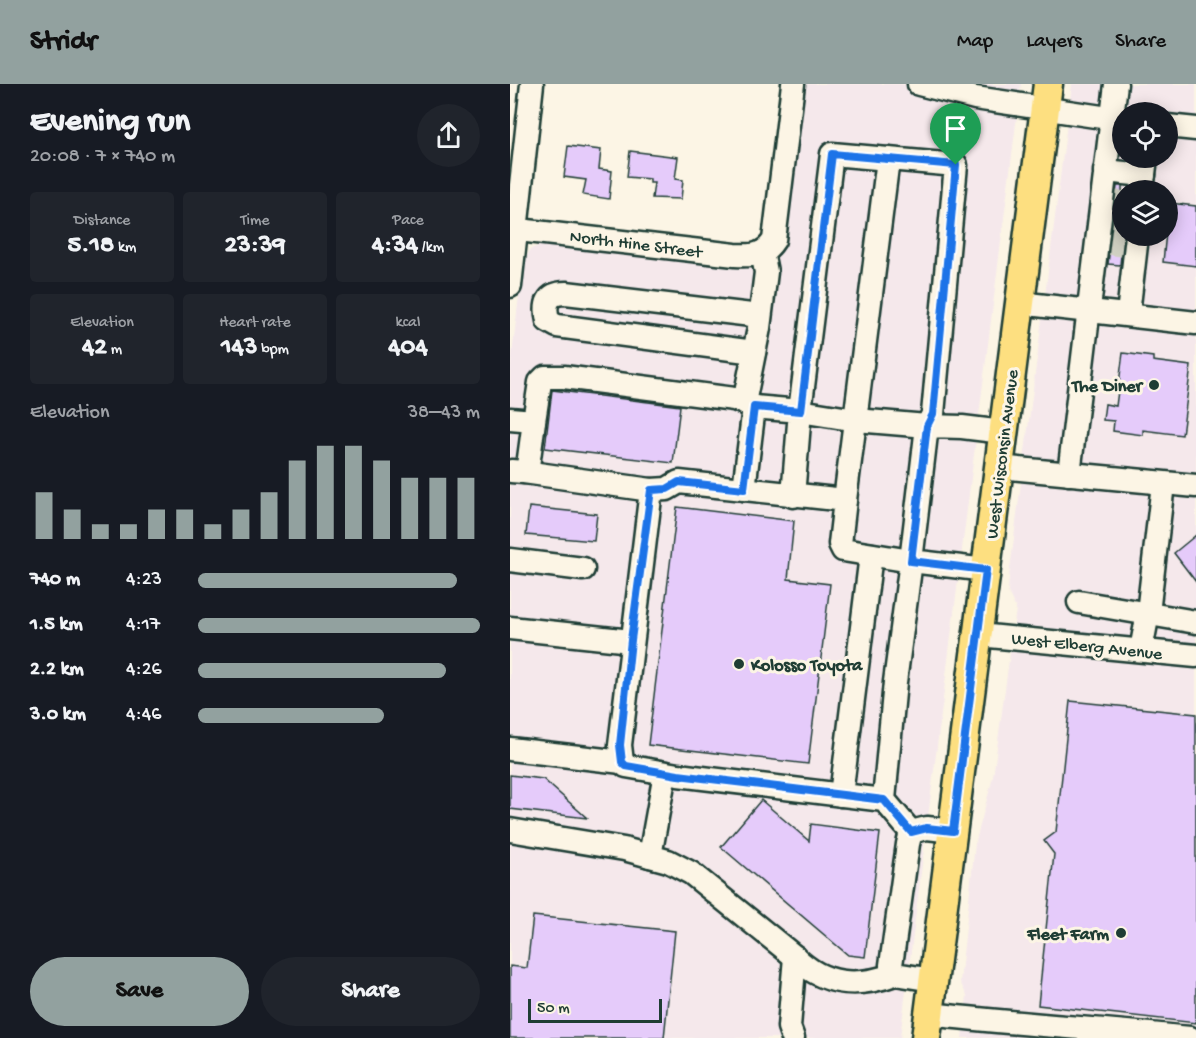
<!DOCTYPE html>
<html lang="en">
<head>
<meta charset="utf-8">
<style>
  body { margin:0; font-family:"Gochi Hand",sans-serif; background:#20242c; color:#f1f3f6; height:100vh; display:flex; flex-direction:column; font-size:22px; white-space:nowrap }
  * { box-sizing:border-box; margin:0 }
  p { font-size:20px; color:#9ea1a6 }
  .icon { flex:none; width:33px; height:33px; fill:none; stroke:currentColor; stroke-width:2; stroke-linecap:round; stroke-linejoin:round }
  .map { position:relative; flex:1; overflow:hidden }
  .drawer { display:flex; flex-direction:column; background:#171b24; width:510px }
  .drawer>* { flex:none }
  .buttons { position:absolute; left:602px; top:18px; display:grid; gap:12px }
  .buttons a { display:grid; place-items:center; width:66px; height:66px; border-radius:50%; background:#171b24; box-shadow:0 3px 15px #0003; font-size:30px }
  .scale { position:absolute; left:18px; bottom:15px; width:134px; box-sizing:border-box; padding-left:6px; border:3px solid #1f3d34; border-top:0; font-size:16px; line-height:21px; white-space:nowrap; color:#1f3d34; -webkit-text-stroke:4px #fcf5e5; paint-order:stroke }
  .pin { position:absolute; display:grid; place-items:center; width:51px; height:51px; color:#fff; margin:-62px -26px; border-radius:50% 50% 50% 0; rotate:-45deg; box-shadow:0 0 6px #0007 }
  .pin .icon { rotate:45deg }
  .round { display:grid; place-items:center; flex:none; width:63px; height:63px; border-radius:32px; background:#20242c }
  .head { display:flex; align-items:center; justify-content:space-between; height:102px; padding:0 30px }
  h1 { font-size:33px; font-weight:700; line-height:45px }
  .figures { display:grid; grid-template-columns:repeat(3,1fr); gap:9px; height:102px; padding:6px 30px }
  .figures div { display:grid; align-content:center; border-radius:6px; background:#20242c; text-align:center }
  .figures b { font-size:26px; font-weight:700 }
  .figures small { font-size:16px; font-weight:400 }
  .figures p { font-size:16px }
  .chart { height:168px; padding:12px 30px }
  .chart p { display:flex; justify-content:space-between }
  .chart svg { width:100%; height:108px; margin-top:6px; stroke:#92a19f; stroke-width:6 }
  .button { display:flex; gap:12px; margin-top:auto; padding:12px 30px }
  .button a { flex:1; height:69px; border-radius:36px; background:#92a19f; color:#111; font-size:24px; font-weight:700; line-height:69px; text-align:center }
  .button a+a { background:#20242c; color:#f1f3f6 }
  ul { padding:0 30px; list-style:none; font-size:20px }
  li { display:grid; grid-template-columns:96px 72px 1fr; align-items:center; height:45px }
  li i { height:15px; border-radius:8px; background:#92a19f }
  header { display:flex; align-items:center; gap:36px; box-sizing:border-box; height:84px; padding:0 30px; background:#92a19f; color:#111 }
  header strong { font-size:28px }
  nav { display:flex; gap:33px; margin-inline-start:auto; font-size:21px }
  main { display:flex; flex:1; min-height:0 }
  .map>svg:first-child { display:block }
</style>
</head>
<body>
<header>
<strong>Stridr</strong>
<nav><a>Map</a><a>Layers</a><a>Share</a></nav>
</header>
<main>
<section class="drawer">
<div class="head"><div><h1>Evening run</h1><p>20:08 · 7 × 740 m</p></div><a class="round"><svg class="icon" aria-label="share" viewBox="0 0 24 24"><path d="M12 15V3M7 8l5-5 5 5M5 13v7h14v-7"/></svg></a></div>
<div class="figures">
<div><p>Distance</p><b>5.18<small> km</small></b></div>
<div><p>Time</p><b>23:39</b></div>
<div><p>Pace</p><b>4:34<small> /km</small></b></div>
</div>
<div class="figures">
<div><p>Elevation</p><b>42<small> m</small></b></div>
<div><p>Heart rate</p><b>143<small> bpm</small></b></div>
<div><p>kcal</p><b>404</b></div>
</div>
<div class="chart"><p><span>Elevation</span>38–43 m</p>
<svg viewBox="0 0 160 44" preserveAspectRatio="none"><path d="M5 44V25M15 44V32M25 44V38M35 44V38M45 44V32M55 44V32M65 44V38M75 44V32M85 44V25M95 44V12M105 44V6M115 44V6M125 44V12M135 44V19M145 44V19M155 44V19"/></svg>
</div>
<ul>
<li><b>740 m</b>4:23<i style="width:92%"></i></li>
<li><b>1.5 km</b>4:17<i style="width:100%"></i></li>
<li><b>2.2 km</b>4:26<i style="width:88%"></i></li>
<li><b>3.0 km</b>4:46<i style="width:66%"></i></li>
</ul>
<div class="button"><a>Save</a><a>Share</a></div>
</section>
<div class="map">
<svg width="686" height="954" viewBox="0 0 686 954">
  <rect width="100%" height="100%" fill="#fcf5e5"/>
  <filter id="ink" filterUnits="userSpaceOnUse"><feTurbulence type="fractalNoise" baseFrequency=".0167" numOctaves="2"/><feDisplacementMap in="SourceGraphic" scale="12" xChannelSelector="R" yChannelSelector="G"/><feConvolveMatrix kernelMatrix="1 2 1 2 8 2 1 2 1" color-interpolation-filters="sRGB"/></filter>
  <g filter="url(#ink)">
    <!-- built -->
    <g fill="#f5e8eb" fill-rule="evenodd">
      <polygon points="293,0 511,0 390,954 0,954 0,288 13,177 21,165 35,159 243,184 263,176 274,158"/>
      <path d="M562,0H686V954H452L457,912L450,898L465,760L483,693L506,525L498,508L499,493ZM612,28H657V74H612ZM612,106H657V152H612Z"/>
    </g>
    <!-- building -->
    <g fill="#e5cbfa" stroke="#1f3d34" stroke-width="1.5">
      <polygon points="58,62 91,66 89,85 102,87 99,115 73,111 76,96 54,93"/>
      <polygon points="120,67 168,73 165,95 173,96 171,115 142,114 144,99 140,99 140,95 117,93"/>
      <polygon points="607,102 612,102 613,152 610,181 598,180"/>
      <polygon points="659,119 686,122 686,182 653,178"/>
      <polygon points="613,269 643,273 643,277 681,282 672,351 633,346 633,351 603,347 604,337 593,336 595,320 606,322"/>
      <polygon points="42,306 170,322 163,379 35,364"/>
      <polygon points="19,423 87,430 84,457 16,451"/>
      <polygon points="167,423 284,437 278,495 320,500 298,680 138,661"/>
      <polygon points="686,451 686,498 664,469"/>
      <polygon points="560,617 686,630 686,939 528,921 544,770 534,757 546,748"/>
      <polygon points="0,691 33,695 77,734 0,725"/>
      <polygon points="251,716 299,757 301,740 370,749 355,873 338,871 211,763"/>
      <polygon points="23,832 165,847 154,954 0,954 0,882 17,884"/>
    </g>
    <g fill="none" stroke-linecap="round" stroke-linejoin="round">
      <!-- minor-tunnel -->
      <g stroke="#d0d0c2" stroke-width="22" stroke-dasharray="22 11" stroke-linecap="butt">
        <polyline points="600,117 612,118"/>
        <polyline points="598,139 612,140"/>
        <polyline points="595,159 615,162"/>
      </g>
      <defs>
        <g id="minor">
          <polyline points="409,0 465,14 612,36"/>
          <polyline points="657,42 686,45"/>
          <polyline points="595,87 634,91"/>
          <polyline points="632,106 636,74"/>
          <path d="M0,145L225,171C242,172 254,172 264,156L283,0"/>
          <polyline points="0,202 22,0"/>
          <polyline points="509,219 686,239"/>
          <polyline points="618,230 627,152"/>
          <path d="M244,268L47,242L38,237C34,220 37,209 56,209L250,232"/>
          <polyline points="234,319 249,244 256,188 252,168"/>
          <polyline points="0,335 24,337 30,298 35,293 54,293 224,315 244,323 290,327 346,336 417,342 423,330 446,81 322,70 290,327 283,412"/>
          <polyline points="489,383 686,402"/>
          <polyline points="1,387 14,388 18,382 24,337"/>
          <polyline points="14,388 141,406"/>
          <polyline points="559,390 606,0"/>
          <polyline points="234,405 244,323"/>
          <polyline points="335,416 378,75"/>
          <polyline points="0,476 73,485"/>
          <polyline points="476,486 401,477 417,342 452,343 493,348"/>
          <polyline points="569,518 686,538"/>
          <polyline points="0,544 121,557"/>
          <polyline points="469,551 686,572"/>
          <polyline points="631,566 638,529 653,400"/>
          <polyline points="0,665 112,678"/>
          <polyline points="331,711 361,471"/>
          <polyline points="374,716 385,598 401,477 333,466 330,460 335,416 169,398 157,405 141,406 110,661 112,678 116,682 168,691 374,716 401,748"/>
          <path d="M0,746L114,765L158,777L181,789L285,873C314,902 347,904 385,890"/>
          <polyline points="140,772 155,689"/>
          <polyline points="423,896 385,890 381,887 381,881 398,760 401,748 417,744 443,747"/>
          <path d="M419,930C506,940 593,945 680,954"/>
          <polyline points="283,954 279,943 285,873"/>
        </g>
        <polyline id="major" points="416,954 538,0"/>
      </defs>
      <!-- minor casing -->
      <use href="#minor" stroke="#1f3d34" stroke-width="27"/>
      <!-- major casing -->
      <use href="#major" stroke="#1f3d34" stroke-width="33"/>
      <!-- minor -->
      <use href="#minor" stroke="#fcf5e5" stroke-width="22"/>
      <!-- major -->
      <use href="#major" stroke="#fddf80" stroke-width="28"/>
    </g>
  </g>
  <g fill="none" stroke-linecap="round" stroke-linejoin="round" filter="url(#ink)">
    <defs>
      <polygon id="route" points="322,70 446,81 423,330 417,342 401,477 476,486 443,747 417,744 401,748 374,716 168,691 116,682 112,678 110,661 121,556 141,406 157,405 169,398 234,405 244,323 291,327"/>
    </defs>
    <!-- route casing -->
    <use href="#route" stroke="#fff" stroke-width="12"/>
    <!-- route -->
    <use href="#route" stroke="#1a73e8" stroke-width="8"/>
  </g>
  <!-- markers -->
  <g fill="#1f3d34" stroke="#fcf5e5" stroke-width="2">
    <circle cx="644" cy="301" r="6"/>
    <circle cx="229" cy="580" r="6"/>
    <circle cx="611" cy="849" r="6"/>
  </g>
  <g text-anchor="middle" stroke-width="6" stroke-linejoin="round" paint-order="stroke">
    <!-- street labels -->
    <g font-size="18" fill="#1f3d34" stroke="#fcf5e5">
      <text transform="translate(126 159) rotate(7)" y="6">North Hine Street</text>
      <text transform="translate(491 370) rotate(-83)" y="6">West Wisconsin Avenue</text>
      <text transform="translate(577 561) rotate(6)" y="6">West Elberg Avenue</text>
    </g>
    <!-- poi labels -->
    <g font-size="18" font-weight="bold" fill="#1f3d34" stroke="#fcf5e5" text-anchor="end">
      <text x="632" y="307">The Diner</text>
      <text x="241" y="586" text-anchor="start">Kolosso Toyota</text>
      <text x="599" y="855">Fleet Farm</text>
    </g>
  </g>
</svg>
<div class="buttons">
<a><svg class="icon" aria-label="locate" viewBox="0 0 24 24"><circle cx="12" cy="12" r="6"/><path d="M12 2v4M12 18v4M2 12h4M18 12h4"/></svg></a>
<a><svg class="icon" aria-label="layers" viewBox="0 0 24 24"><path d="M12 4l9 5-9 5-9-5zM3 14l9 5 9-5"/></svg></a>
</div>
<div class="scale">50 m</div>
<div class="pin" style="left:446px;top:81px;background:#1e9e55"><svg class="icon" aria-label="arrive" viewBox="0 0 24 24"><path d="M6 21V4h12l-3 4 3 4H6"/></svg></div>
</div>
</main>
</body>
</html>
